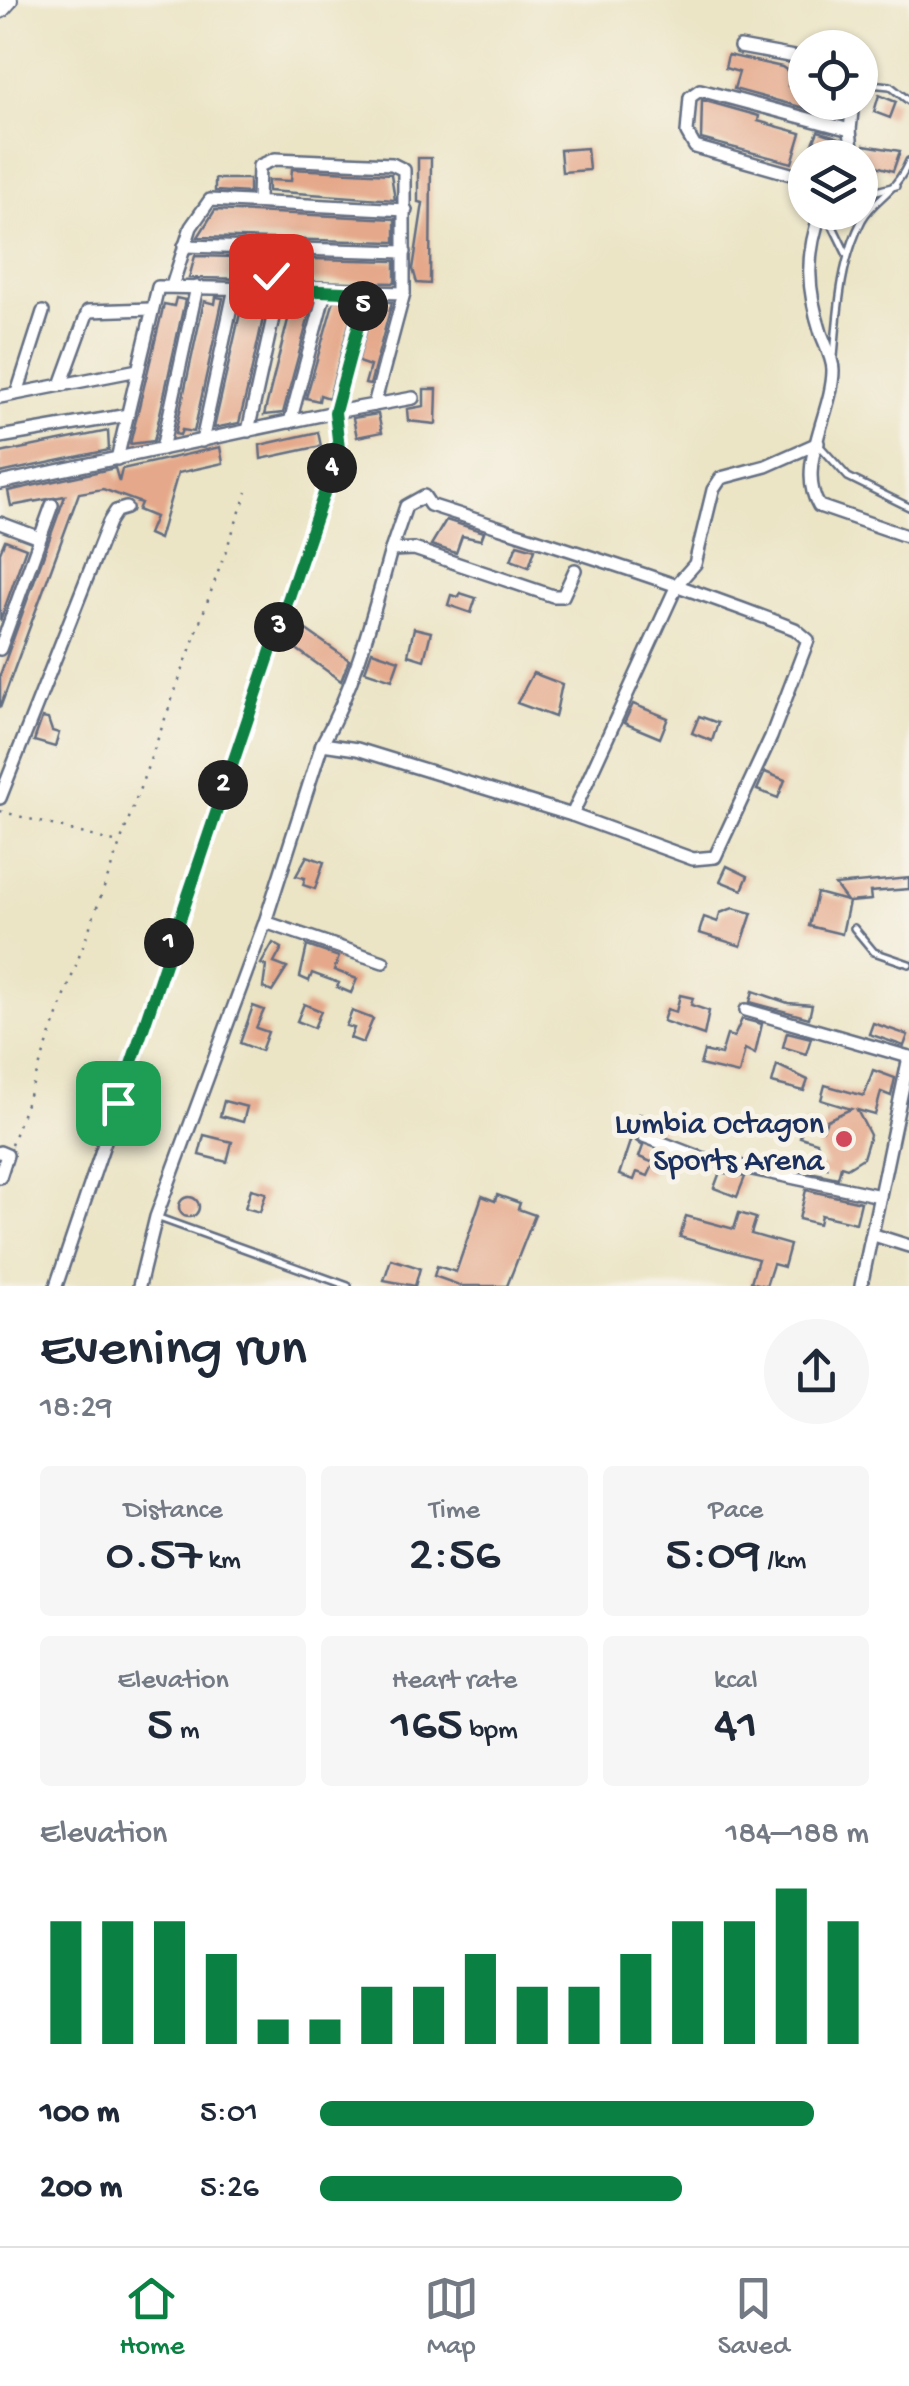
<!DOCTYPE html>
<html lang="en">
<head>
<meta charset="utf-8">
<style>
  body { margin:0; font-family:"Gochi Hand",sans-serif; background:#f6f6f7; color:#1f2937; height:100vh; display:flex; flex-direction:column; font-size:38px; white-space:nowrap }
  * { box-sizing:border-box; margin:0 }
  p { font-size:32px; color:#747a83 }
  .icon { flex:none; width:55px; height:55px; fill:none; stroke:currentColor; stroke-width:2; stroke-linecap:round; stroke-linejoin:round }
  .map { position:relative; height:1286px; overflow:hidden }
  .side { display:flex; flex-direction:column; background:#fff; flex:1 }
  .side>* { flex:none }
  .buttons { position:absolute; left:788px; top:30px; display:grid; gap:20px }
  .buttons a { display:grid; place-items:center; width:90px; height:90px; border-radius:50%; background:#fff; box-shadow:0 2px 8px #0004; font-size:50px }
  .pin { position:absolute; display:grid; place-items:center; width:85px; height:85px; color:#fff; margin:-42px; border-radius:20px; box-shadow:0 5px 15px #0006 }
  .km { position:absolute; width:50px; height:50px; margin:-25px; border-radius:50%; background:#222; color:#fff; font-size:28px; line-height:50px; text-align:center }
  .round { display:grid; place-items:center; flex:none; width:105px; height:105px; border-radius:52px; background:#f6f6f7 }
  .head { display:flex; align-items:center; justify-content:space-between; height:170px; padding:0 40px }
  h1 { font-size:55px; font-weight:600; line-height:75px }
  .metrics { display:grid; grid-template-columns:repeat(3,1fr); gap:15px; height:170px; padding:10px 40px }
  .metrics div { display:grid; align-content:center; border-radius:10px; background:#f6f6f7; text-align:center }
  .metrics b { font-size:50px; font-weight:600 }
  .metrics small { font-size:28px; font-weight:400 }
  .metrics p { font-size:28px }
  .chart { height:280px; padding:20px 40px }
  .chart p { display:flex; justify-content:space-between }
  .chart svg { width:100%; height:180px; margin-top:10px; stroke:#0b8043; stroke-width:6 }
  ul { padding:0 40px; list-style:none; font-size:32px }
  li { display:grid; grid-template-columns:160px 120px 1fr; align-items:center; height:75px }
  li i { height:25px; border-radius:12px; background:#0b8043 }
  .dock { display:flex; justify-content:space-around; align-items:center; height:140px; border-top:2px solid #e0e1e3; background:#fff; font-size:28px; color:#747a83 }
  .dock a { display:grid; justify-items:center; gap:5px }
  .dock .active { color:#0b8043 }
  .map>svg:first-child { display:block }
</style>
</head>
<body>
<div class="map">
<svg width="909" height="1286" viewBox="0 0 909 1286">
  <rect width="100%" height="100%" fill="#f7f3e8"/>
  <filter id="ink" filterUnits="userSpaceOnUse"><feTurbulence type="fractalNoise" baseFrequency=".01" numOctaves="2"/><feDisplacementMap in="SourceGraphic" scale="20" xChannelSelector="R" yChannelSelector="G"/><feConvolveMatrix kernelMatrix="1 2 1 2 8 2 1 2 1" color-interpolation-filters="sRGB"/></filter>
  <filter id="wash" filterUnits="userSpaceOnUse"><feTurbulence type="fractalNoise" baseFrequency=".0048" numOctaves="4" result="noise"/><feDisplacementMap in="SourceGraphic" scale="40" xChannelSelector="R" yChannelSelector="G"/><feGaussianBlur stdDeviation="2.25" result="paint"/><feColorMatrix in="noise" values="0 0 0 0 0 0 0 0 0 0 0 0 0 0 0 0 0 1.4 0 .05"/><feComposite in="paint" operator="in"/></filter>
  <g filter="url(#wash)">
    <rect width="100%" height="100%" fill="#ebe4c5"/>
    <g id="blocks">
      <!-- building -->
      <g fill="#e5a88a">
        <polygon points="728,55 782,67 792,74 788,86 802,91 805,102 810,102 808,109 734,89 739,72 725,68"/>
        <polygon points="879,95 896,102 890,118 874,112"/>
        <polygon points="702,100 759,116 758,121 801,133 792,163 701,139"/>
        <polygon points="818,131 842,139 841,158 807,158"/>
        <polygon points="864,145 900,151 893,171 877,166 872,181 860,178"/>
        <polygon points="587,148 589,170 562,172 560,150"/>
        <polygon points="418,158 431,158 430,284 417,283 413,269 423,203 418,202"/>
        <polygon points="292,169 391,174 395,200 268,191 268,180 291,181"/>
        <polygon points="215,179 249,179 249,193 215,191"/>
        <polygon points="215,210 395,219 395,242 198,237"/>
        <polygon points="195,256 395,261 395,283 306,281 306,267 283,264 258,266 258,279 189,278"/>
        <polygon points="216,297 223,298 194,432 182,430 180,435 175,434 204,301 215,304"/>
        <polygon points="176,298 185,300 154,441 130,444 164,304 174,306"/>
        <polygon points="243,300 265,309 248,387 239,423 214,428"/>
        <polygon points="307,300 313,301 283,413 264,415 290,312 304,315"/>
        <polygon points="334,300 355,302 329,398 320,395 319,401 306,398"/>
        <polygon points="374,302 392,302 370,385 365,384 370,366 358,362"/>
        <polygon points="424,389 437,389 436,424 408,421 407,409 424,406"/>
        <polygon points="378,414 382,432 357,437 353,418"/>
        <polygon points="108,431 109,450 0,473 0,453"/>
        <polygon points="318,432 321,446 261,459 260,445"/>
        <polygon points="220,447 223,463 178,473 159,539 148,534 155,517 138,510 141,503 103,489 79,493 0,708 0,675 65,496 11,506 8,491 115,468 119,482 122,469"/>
        <polygon points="446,520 484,532 481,540 462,536 456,553 431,545"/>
        <polygon points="5,540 26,548 0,621 0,552"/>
        <polygon points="517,544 535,549 529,567 511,560"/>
        <polygon points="460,593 476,598 471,613 448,605 451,595 459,597"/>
        <polygon points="292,620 349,660 341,681 284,640"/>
        <polygon points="414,628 431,632 424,660 408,655"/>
        <polygon points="372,651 399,660 392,680 365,671"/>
        <polygon points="533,673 562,684 555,717 517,703"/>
        <polygon points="633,704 668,718 660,738 624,723"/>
        <polygon points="699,716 718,723 712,741 692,733"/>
        <polygon points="42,718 48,719 52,731 59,733 55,747 34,741"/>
        <polygon points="765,772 785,780 778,798 757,790"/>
        <polygon points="307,856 324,862 315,889 303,885 305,878 296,876"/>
        <polygon points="727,866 748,876 742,890 720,881"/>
        <polygon points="909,878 909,889 870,892 871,900 849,902 842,934 809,926 817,893 847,901 835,885"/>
        <polygon points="733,908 752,913 741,946 699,933 704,917 718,922 720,913"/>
        <polygon points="273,943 282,948 274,963 287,968 272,992 263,988 266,966 261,964"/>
        <polygon points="307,946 339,957 334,970 357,979 351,993 337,987 339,983 312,973 309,981 300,977"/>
        <polygon points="753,991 788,1003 812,1005 809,1018 750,1002"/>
        <polygon points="680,995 693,998 691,1005 709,1011 704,1035 663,1021 667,1009 676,1012"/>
        <polygon points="304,1004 321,1011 314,1028 297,1021"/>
        <polygon points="253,1006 264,1010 256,1028 268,1032 261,1051 240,1043"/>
        <polygon points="352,1011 373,1019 363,1043 350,1038 354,1028 346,1026"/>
        <polygon points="742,1019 762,1024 755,1054 745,1049 739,1074 700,1065 704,1051 721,1055 727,1035 734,1037"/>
        <polygon points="873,1023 908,1035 904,1046 869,1034"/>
        <polygon points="787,1032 811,1038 806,1054 783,1047"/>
        <polygon points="777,1065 808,1080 804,1091 772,1083"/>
        <polygon points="873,1070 895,1078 891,1096 881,1092 875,1115 857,1110 870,1135 863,1158 847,1168 841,1166 838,1178 810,1172 814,1164 827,1167 817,1142 800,1137 804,1123 823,1129 827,1120 851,1109 821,1100 825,1085 864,1096"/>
        <polygon points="224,1101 247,1107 243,1122 220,1116"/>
        <polygon points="639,1114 664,1121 661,1132 644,1127 636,1132 636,1141 643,1146 639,1157 654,1163 648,1176 637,1172 634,1180 619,1175"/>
        <polygon points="204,1135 232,1142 227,1162 199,1155"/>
        <polygon points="720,1172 745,1177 737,1197 714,1188"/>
        <polygon points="251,1189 266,1193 260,1212 245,1208"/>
        <polygon points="806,1190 861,1202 856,1223 821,1215 819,1224 799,1219"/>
        <polygon points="497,1195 520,1203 518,1209 535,1215 507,1286 462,1286 434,1276 437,1266 456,1272 482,1196 495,1201"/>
        <circle cx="189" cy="1207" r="10"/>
        <polygon points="739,1213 756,1218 751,1234 790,1245 784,1267 773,1264 766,1286 751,1282 758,1259 680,1237 686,1216 734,1229"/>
        <polygon points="391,1259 420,1268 415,1286 384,1280"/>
      </g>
    </g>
  </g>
  <g filter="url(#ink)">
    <use href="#blocks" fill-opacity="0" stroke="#646e82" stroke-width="2.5"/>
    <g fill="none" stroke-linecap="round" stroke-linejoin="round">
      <defs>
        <g id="service">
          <polyline points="860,83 890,86 909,101"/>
          <polyline points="860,195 896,186"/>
          <polyline points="826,212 847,255"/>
          <path d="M834,357C838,310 840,263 862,220C875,197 895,194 909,161"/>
          <polyline points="819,445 848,477 909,507"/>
          <polyline points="854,928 874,952 909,964"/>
          <polyline points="159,1218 348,1286"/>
        </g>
        <g id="minor">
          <polyline points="740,47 805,59"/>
          <polyline points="853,102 850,130 853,158"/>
          <polyline points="805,178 695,147 687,133 690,97 700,90 850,130"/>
          <polyline points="258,200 259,166 275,159 392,164 404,170 404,293 374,405 335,412 367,293"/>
          <path d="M821,212C805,256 807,289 821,333C825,344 833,359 833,370C833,412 795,467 819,506L909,537"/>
          <polyline points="184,246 405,252"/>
          <polyline points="172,286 191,227 210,200 406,210"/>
          <polyline points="265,289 271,276 284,273 297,290"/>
          <polyline points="297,290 404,293"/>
          <polyline points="276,304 290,302 297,290"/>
          <polyline points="61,385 88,311 152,309"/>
          <polyline points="17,393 43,312"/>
          <polyline points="0,397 138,370"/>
          <polyline points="374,405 413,398"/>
          <polyline points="290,422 325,292"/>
          <polyline points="248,431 276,304"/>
          <polyline points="0,437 128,415"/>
          <polyline points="202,441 235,288"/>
          <polyline points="162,449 197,287"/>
          <polyline points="117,459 158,287 265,289"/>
          <path d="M0,483L335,412L339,449C245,728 150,1007 56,1286"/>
          <polyline points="0,523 40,538"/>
          <path d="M391,550L406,506L424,496L430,505C553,545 675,582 795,629L808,640L771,737L715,857L693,859L572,815"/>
          <polyline points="0,649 52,505"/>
          <path d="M322,744C356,683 372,618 391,550L414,549L553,596H563L575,570"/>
          <polyline points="0,798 109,522 116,511 126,508"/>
          <polyline points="265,922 383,962"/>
          <polyline points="746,1010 909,1057"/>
          <polyline points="644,1136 701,1158 880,1196"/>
          <polyline points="0,1152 7,1155 0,1177"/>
          <polyline points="874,1235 909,1246"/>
          <polyline points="139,1286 156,1217 265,922 322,744 357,749 572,815 678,583 695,564 713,490 721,478 766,466 818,443"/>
          <polyline points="861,1286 909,1057"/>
        </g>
        <polyline id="primary" points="0,9 8,0"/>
      </defs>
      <!-- service casing -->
      <use href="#service" stroke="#646e82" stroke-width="10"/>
      <!-- minor casing -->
      <use href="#minor" stroke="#646e82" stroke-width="16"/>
      <!-- primary casing -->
      <use href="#primary" stroke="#646e82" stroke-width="22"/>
      <!-- path -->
      <g stroke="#646e82" stroke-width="2.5" stroke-dasharray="2.5 8" stroke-linecap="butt">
        <polyline points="0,811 118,843"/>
        <polyline points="11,1145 247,492"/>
      </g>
      <!-- service -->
      <use href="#service" stroke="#fff" stroke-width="5"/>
      <!-- minor -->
      <use href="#minor" stroke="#fff" stroke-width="11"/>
      <!-- primary -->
      <use href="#primary" stroke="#fff" stroke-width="18"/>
    </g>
  </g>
  <g fill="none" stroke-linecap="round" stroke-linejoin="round" filter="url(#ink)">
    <defs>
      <polyline id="route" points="118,1103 339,449 335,412 367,293 296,290 284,274 271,276"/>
    </defs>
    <!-- route casing -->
    <use href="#route" stroke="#fff" stroke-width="20"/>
    <!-- route -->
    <use href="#route" stroke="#0b8043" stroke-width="12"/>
  </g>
  <!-- markers -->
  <circle fill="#d1495b" stroke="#f7f3e8" stroke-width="4" cx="844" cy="1139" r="10"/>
  <g text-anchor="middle" stroke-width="10" stroke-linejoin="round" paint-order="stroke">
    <!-- poi labels -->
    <g font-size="32" fill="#1b2f5e" stroke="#f7f3e8" text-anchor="end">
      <text x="824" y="1132">Lumbia Octagon<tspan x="824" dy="37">Sports Arena</tspan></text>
    </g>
  </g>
</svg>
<div class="buttons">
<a><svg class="icon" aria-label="locate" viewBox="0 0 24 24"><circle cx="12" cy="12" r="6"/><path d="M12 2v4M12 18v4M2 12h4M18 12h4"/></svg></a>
<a><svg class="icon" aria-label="layers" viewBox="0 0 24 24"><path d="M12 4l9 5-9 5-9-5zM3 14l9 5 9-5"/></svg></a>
</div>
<div class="pin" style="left:118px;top:1103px;background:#1e9e55"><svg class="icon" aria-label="arrive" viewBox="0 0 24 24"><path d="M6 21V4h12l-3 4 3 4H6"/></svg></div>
<div class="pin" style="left:271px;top:276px;background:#d93025"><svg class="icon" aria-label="check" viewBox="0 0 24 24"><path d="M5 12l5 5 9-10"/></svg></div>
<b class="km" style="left:169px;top:943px">1</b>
<b class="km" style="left:223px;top:785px">2</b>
<b class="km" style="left:279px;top:627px">3</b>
<b class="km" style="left:332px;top:468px">4</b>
<b class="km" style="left:363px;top:306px">5</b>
</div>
<section class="side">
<div class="head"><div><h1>Evening run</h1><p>18:29</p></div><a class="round"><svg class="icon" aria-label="share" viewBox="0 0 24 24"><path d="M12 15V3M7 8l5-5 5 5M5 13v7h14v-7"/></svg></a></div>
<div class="metrics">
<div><p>Distance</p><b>0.57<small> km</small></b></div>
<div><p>Time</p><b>2:56</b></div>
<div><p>Pace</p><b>5:09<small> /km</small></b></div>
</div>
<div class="metrics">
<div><p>Elevation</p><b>5<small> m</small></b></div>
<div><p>Heart rate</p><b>165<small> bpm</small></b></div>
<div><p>kcal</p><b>41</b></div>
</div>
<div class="chart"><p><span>Elevation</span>184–188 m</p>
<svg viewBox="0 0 160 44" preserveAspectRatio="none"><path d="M5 44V14M15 44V14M25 44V14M35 44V22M45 44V38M55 44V38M65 44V30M75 44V30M85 44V22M95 44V30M105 44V30M115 44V22M125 44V14M135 44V14M145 44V6M155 44V14"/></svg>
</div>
<ul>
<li><b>100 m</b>5:01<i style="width:90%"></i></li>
<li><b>200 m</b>5:26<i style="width:66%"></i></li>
</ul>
</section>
<nav class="dock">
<a class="active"><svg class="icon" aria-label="home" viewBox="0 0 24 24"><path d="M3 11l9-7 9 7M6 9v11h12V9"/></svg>Home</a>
<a><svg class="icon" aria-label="map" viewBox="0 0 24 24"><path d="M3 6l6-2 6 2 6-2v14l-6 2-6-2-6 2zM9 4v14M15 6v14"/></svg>Map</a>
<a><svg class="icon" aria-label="saved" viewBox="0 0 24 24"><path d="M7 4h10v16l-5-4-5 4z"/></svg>Saved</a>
</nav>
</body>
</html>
